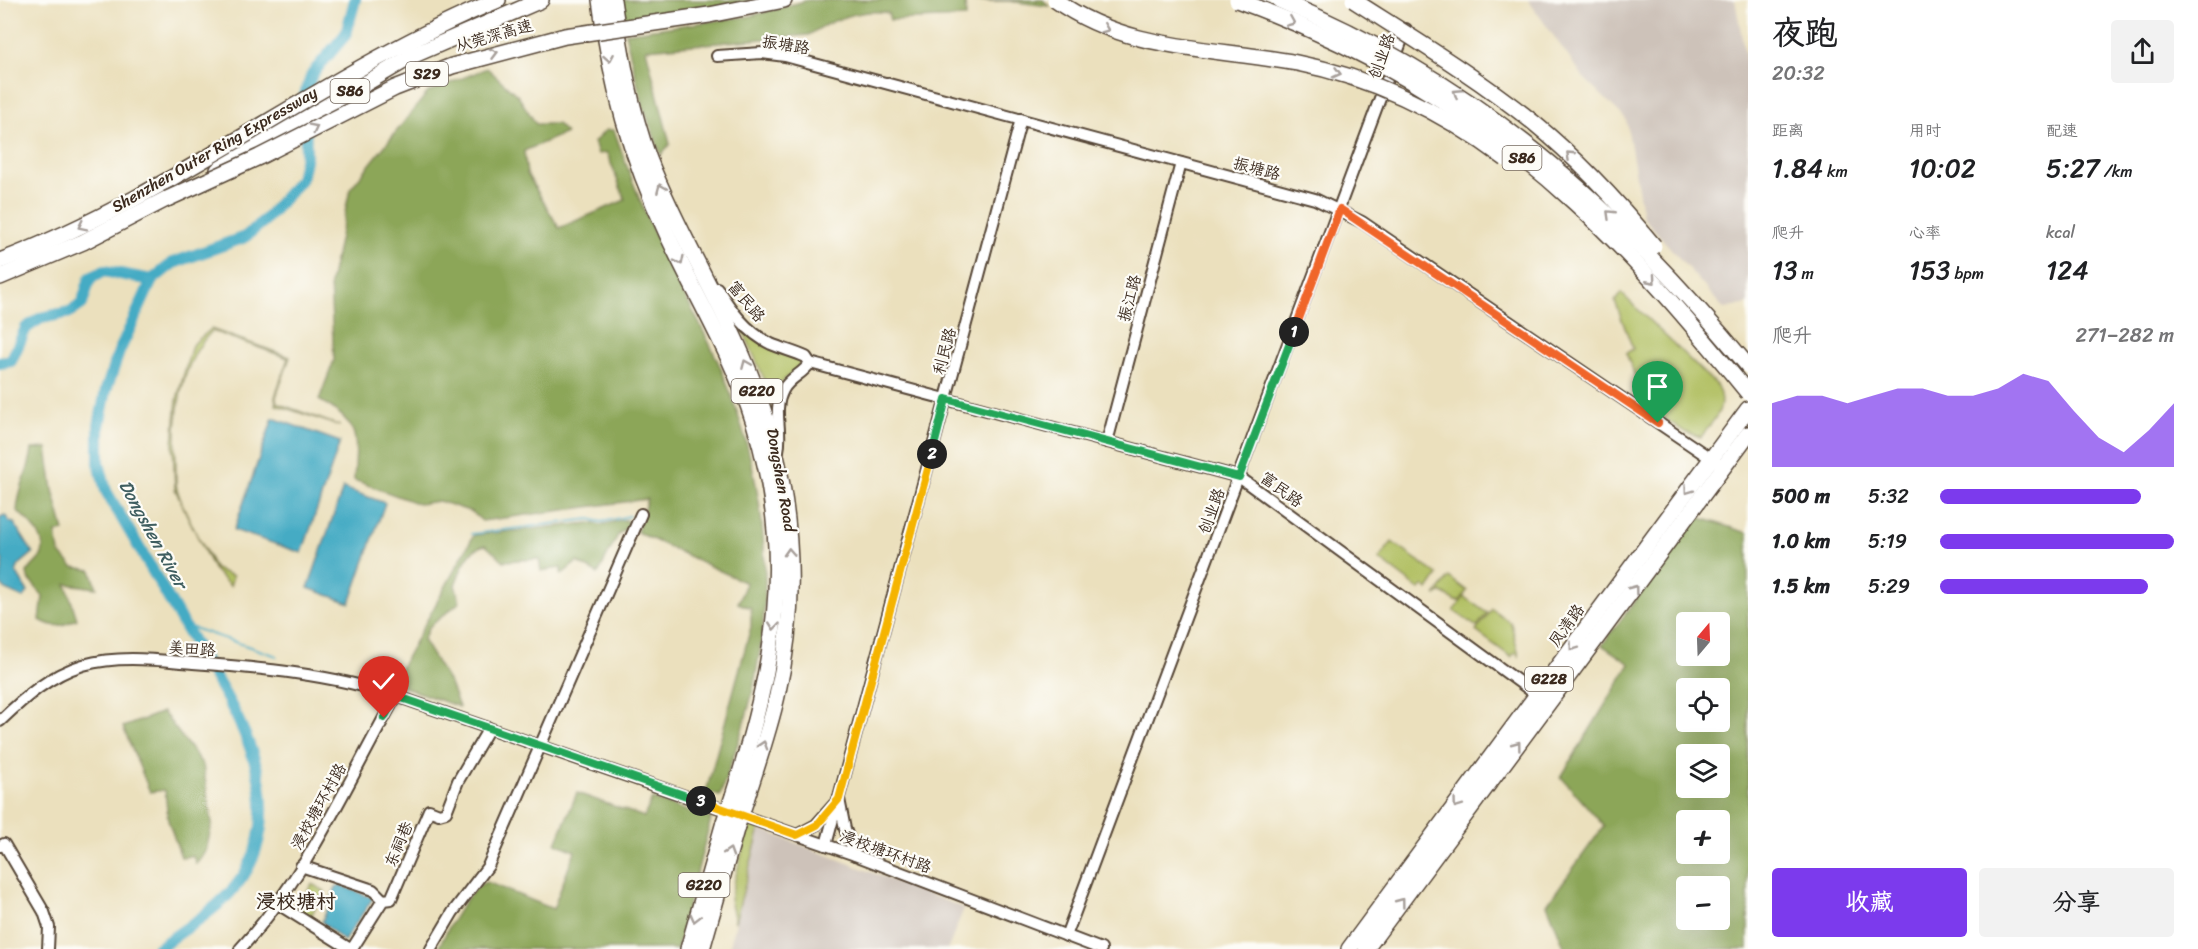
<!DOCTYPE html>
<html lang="zh">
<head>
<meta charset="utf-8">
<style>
  body { margin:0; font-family:Sriracha,"LXGW WenKai TC",sans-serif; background:#f2f2f2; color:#202124; height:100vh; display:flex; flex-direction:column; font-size:22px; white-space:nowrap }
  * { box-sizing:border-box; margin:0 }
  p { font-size:20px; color:#757577 }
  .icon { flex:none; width:33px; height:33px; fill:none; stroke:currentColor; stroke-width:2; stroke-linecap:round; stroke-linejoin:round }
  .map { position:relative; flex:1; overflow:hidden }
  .sheet { display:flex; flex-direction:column; background:#fff; width:450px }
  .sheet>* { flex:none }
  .needle { width:39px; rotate:19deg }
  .tools { position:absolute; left:1676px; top:612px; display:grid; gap:12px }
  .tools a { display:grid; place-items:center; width:54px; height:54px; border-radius:6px; background:#fff; box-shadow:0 6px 24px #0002; font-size:30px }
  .pin { position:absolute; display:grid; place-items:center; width:51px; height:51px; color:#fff; margin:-62px -26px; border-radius:50% 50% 50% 0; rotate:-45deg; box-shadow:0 0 6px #0007 }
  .pin .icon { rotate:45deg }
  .km { position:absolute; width:30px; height:30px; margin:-15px; border-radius:50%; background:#222; color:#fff; font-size:16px; line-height:30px; text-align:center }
  .round { display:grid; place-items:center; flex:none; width:63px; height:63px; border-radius:6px; background:#f2f2f2 }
  .overview { display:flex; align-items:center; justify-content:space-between; height:102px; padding:0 24px }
  h1 { font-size:33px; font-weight:600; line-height:45px }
  .figures { display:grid; grid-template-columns:repeat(3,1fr); gap:9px; height:102px; padding:6px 24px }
  .figures div { display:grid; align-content:center }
  .figures b { font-size:26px; font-weight:600 }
  .figures small { font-size:16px; font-weight:400 }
  .figures p { font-size:16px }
  .chart { height:168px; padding:12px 24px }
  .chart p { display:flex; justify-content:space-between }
  .chart svg { width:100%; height:108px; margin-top:6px; fill:#7c3aed; opacity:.7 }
  .cta { display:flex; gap:12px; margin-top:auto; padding:12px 24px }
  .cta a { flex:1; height:69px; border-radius:6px; background:#7c3aed; color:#fff; font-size:24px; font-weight:600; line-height:69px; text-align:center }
  .cta a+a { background:#f2f2f2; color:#202124 }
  ul { padding:0 24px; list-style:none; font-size:20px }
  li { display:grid; grid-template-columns:96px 72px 1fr; align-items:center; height:45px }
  li i { height:15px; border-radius:8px; background:#7c3aed }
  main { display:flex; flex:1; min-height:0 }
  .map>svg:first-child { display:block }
</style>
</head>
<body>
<main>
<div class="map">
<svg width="1748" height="949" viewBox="0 0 1748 949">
  <rect width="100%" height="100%" fill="#fdfcf7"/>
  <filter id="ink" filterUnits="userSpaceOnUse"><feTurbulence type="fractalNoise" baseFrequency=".0167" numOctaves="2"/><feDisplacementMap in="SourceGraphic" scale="12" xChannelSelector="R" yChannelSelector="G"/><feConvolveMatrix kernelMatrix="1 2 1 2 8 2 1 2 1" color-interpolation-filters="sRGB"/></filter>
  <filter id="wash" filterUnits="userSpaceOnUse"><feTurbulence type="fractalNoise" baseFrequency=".008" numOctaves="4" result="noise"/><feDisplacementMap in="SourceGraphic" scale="24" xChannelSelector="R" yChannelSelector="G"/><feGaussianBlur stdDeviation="1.35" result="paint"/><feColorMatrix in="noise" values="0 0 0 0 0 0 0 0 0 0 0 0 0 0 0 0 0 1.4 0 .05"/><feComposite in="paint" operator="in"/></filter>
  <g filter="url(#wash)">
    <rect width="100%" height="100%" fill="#ebe0bd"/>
    <!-- industrial -->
    <g fill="#cdc2b9">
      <polygon points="1528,0 1735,0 1748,71 1748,304 1724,309 1643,217 1626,119 1583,77"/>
      <polygon points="760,829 964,908 948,949 729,949"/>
    </g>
    <!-- green -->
    <g fill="#b1bf62" stroke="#767440" stroke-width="1.5">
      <path d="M1621,293L1717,386C1728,409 1714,419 1701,437L1685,432L1647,406L1626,353L1633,349L1615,301Z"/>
      <polygon points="742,328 800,359 799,367 780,384 774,402"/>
      <path d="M211,329L290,357L276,397L277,403L340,426L276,405L275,397L288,358L212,331C179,364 174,418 176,462C176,470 175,481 177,489C185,517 203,544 215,569L233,576L230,586L213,569L175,489L173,444L177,399L192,345Z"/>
      <polygon points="1392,542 1438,575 1428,590 1423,586 1420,590 1379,559"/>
      <polygon points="1449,577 1467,591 1460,601 1455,601 1441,592 1435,596"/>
      <polygon points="1464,597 1487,613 1477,627 1454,611"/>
      <polygon points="1492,609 1511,623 1519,656 1515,653 1511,657 1476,631"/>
      <polygon points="749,824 760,828 735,922 730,899"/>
      <polygon points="312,884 325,891 311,916 297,909"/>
    </g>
    <!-- forest -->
    <g fill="#8ca658" stroke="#64683b" stroke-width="1.5" fill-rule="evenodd">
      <polygon points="620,0 761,0 623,20"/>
      <path d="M808,0H1043L1049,6L1008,1H965L966,17L890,20L888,13C862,8 830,20 809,35L646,49L670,144L661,155L643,106L625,33L751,16Z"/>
      <path d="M487,68L518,96L536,124H557L566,133L524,151L527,174L559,228L625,200L607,153L598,154L594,142L606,130H614C629,174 645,215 665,257C683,295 706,332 722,371C762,470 776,569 756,674C749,716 733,756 720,796L706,792L751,627V608L738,603L746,583L637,532L647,499L482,521L472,512L439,501L419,504L354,480C357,437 361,423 319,400L334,360L330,283L350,189L428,92Z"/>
      <path d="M47,448L53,490L64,531L56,533L59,552L73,567L91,570L97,588L66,584L77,619C62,626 55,629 40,620L43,596L28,578L27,572C31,567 36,563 40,558C51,541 29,521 17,511C18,489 30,470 32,449Z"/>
      <path d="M1698,517L1748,533V949H1565L1547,904L1604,826L1561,777L1630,664L1602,645ZM1719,622V656H1686V622ZM1719,688V722H1686V688ZM1686,754H1719V788H1686ZM1719,820V854H1686V820ZM1719,886V920H1686V886Z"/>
      <path d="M621,520H627L629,526L618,535L598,574L577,562L561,575V568L541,571L539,559L504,561L485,545C466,550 462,568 455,585L460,602L429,627L423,640L450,684L459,707L398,685L395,678L474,535L590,523L601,525Z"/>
      <polygon points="163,712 203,765 212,824 206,851 196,864 193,856 181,857 168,820 165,790 150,792 123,727"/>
      <path d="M577,793L644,817L652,799L711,819L677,949H438C446,932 469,886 487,882L553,909L575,851L556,843Z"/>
    </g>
    <!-- water -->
    <g fill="#45abc4" stroke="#406a71" stroke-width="1.5">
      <polygon points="273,418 340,442 302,553 234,530"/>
      <polygon points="343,488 385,503 350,603 308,588"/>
      <polygon points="5,515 10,522 14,523 33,553 19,565 16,572 28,592 23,598 6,590 0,584 3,562 0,555 0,517"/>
      <polygon points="340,885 373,898 344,941 322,922 336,887"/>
    </g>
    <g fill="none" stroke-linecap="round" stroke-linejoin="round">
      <!-- stream -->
      <g stroke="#45abc4" stroke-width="2">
        <polyline points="471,534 590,519 601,522 629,516"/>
        <polyline points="184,625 277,656"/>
      </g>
      <!-- river -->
      <g stroke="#45abc4" stroke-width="12">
        <polyline points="0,363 11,361 26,328 41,318 70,312 82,304 90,278 104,271 152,280"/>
        <path d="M157,949C189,925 229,904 248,868C291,784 227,699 186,629C160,583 133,537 106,491L99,463V426L106,390L119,352L152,280L173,263L245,237L264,221L301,179L306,155L305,95L312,74L346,34L355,0"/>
      </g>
    </g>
  </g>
  <g filter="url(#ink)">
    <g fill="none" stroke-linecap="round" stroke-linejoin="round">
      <defs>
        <g id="minor">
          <polyline points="717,56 762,53 785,56 1315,199 1362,222 1716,462"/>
          <path d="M717,288C731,310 746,332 771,344C783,349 795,352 806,357L810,363C803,374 789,378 783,390C772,411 783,430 778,451"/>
          <polyline points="810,363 1239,477 1541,698"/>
          <polyline points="1107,442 1181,163"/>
          <path d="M0,721C25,697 50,675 83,665C119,655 157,660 193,663C260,668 332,674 396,696"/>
          <polyline points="797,835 816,825 839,799 845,829 855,855"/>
          <polyline points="826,845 1021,119"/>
          <polyline points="0,846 4,844 44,912 49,927 48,949"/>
          <polyline points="301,866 373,890 383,900"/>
          <polyline points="278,904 350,949"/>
          <polyline points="1066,936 1406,29"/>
          <path d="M240,949C307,877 348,781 396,696L855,855L1101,949"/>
          <polyline points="352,949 383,900 391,899 429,810 439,814 446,812 458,781 489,728"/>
          <polyline points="431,949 453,912 488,866 641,514"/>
        </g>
        <g id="highway">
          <path d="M600,0C611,87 630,155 667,234C696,297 733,356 754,423C796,558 774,666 733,796"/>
          <path d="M613,0C621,54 630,107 649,159C679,236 725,307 754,384C792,483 801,593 777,696C769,731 757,766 746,800"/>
          <polyline points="709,15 784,0"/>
          <polyline points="218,170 414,55 541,0"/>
          <path d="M0,261C177,194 324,72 498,0"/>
          <polyline points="0,277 83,242 176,194"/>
          <polyline points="688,949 724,822"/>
          <polyline points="702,949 737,826"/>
          <polyline points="1349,949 1748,409"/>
          <polyline points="1366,949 1748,434"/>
        </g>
      </defs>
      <!-- minor casing -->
      <use href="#minor" stroke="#554536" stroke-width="14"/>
      <!-- highway casing -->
      <use href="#highway" stroke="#554536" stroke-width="18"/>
      <!-- minor -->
      <use href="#minor" stroke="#fff" stroke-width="10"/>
      <!-- highway -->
      <use href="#highway" stroke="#fff" stroke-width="15"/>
      <defs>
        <g id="highway-bridge">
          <path d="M1055,0C1128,52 1213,47 1297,63C1374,78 1443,112 1506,159"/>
          <path d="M1237,0C1361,45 1477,113 1574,202C1638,260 1693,326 1748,393"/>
          <path d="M1279,0C1480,84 1610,201 1748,366"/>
          <path d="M1353,0C1414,39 1477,77 1534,123C1578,159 1618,202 1654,246"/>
          <polyline points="167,199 259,157 395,88 452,66 565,36 709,15"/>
          <polyline points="724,822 733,796"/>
          <polyline points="737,826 746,800"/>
        </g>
      </defs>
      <!-- highway-bridge casing -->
      <use href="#highway-bridge" stroke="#554536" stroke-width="18" stroke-linecap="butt"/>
      <!-- highway-bridge -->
      <use href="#highway-bridge" stroke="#fff" stroke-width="15"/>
    </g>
    <!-- one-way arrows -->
    <defs><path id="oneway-chevron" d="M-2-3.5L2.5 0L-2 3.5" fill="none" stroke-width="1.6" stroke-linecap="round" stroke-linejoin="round" transform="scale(1.5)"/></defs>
    <g stroke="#a79f9a">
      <use href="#oneway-chevron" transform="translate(1291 22) rotate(23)"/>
      <use href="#oneway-chevron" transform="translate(1105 29) rotate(22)"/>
      <use href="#oneway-chevron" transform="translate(494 53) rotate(-15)"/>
      <use href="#oneway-chevron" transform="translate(609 58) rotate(80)"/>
      <use href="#oneway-chevron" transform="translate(1337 73) rotate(15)"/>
      <use href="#oneway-chevron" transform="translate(1457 93) rotate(-147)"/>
      <use href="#oneway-chevron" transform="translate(314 128) rotate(-27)"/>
      <use href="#oneway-chevron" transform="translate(1570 155) rotate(-137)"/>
      <use href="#oneway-chevron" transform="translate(661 188) rotate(-113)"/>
      <use href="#oneway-chevron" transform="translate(1610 214) rotate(-136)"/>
      <use href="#oneway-chevron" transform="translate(82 226) rotate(154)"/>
      <use href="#oneway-chevron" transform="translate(680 261) rotate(64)"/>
      <use href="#oneway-chevron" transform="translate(1652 280) rotate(48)"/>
      <use href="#oneway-chevron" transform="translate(746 364) rotate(-113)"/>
      <use href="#oneway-chevron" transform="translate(1688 490) rotate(126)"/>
      <use href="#oneway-chevron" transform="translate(789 552) rotate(-93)"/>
      <use href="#oneway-chevron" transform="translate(1634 589) rotate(-53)"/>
      <use href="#oneway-chevron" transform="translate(774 626) rotate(96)"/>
      <use href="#oneway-chevron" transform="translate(1573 647) rotate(126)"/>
      <use href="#oneway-chevron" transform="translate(763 745) rotate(-73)"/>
      <use href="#oneway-chevron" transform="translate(1517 745) rotate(-53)"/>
      <use href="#oneway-chevron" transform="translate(1457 804) rotate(126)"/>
      <use href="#oneway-chevron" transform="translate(729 852) rotate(-72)"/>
      <use href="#oneway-chevron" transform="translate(1401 902) rotate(-53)"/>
      <use href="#oneway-chevron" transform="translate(695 918) rotate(104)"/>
    </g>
  </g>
  <g fill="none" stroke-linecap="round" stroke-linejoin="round" filter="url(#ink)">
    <defs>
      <polyline id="split-1" points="1294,332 1340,209 1658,423"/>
      <polyline id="split-2" points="932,454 946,399 1239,477 1294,332"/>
      <polyline id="split-3" points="701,801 797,835 817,825 839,799 932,454"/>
      <polyline id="split-4" points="384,718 396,696 701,801"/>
    </defs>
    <!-- split-1 casing -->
    <use href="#split-1" stroke="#fff" stroke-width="12"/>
    <!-- split-2 casing -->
    <use href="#split-2" stroke="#fff" stroke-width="12"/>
    <!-- split-3 casing -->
    <use href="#split-3" stroke="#fff" stroke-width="12"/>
    <!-- split-4 casing -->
    <use href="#split-4" stroke="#fff" stroke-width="12"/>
    <!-- split-1 -->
    <use href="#split-1" stroke="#f0652b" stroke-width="8"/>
    <!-- split-2 -->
    <use href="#split-2" stroke="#22a559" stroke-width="8"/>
    <!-- split-3 -->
    <use href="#split-3" stroke="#f5b400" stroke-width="8"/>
    <!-- split-4 -->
    <use href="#split-4" stroke="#22a559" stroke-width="8"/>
  </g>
  <g text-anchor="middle" stroke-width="4.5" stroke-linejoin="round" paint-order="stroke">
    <!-- shield labels -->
    <g fill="#fdfcf7" stroke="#75695f" stroke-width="1.5">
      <rect x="406" y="62" width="42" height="24" rx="4.5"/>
      <rect x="330.5" y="79" width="39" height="24" rx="4.5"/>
      <rect x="1502.5" y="146" width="39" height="24" rx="4.5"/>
      <rect x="731.5" y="379" width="51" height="24" rx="4.5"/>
      <rect x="1525" y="667" width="48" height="24" rx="4.5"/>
      <rect x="678.5" y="873" width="51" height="24" rx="4.5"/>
    </g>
    <g font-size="15" font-weight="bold" fill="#3b2a1e">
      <text x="427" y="79">S29</text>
      <text x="350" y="96">S86</text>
      <text x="1522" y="163">S86</text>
      <text x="757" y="396">G220</text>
      <text x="1549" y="684">G228</text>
      <text x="704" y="890">G220</text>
    </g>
    <!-- street labels -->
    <g font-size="16" fill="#3b2a1e" stroke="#fdfcf7">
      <text transform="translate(494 35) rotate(-16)" y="6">从莞深高速</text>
      <text transform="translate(786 44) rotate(9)" y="6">振塘路</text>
      <text transform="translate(1381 56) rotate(-70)" y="6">创业路</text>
      <text transform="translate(214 149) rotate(-30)" y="6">Shenzhen Outer Ring Expressway</text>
      <text transform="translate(1257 168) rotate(15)" y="6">振塘路</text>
      <text transform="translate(1129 298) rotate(-75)" y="6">振江路</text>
      <text transform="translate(747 301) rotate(50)" y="6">富民路</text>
      <text transform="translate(944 351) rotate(-75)" y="6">利民路</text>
      <text transform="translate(782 480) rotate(80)" y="6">Dongshen Road</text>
      <text transform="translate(1282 489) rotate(36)" y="6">富民路</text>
      <text transform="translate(1211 511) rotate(-70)" y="6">创业路</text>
      <text transform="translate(1566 625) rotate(-54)" y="6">凤清路</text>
      <text transform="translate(192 648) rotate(4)" y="6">美田路</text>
      <text transform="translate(318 806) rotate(-61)" y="6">浸校塘环村路</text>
      <text transform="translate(398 844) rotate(-67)" y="6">东祠巷</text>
      <text transform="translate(886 851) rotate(20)" y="6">浸校塘环村路</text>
    </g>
    <!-- water labels -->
    <g font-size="18" font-style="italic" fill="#3f5e60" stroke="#fdfcf7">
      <text transform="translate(153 534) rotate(61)" y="6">Dongshen River</text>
    </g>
    <!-- quarter labels -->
    <g font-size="20" font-weight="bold" fill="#3b2a1e" stroke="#fdfcf7">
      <text x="296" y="908">浸校塘村</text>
    </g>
  </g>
</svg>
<div class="tools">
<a><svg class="needle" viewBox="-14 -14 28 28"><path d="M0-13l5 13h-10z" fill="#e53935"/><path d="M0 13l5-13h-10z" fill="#757577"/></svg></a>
<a><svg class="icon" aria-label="locate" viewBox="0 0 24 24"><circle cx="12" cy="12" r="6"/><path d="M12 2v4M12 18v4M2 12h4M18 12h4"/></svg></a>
<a><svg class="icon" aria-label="layers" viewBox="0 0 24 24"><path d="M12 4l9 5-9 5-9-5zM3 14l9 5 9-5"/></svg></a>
<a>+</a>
<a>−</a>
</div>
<div class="pin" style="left:1658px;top:423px;background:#1e9e55"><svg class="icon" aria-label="arrive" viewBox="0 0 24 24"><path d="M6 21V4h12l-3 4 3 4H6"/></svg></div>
<div class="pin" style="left:384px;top:718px;background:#d93025"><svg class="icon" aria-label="check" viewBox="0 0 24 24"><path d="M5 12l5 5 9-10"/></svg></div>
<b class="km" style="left:1294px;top:332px">1</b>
<b class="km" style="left:932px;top:454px">2</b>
<b class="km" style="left:701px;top:801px">3</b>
</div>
<section class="sheet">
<div class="overview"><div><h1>夜跑</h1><p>20:32</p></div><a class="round"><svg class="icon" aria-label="share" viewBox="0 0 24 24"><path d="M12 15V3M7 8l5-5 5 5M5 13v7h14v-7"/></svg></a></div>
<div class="figures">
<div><p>距离</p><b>1.84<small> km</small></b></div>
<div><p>用时</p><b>10:02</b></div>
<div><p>配速</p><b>5:27<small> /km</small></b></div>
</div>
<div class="figures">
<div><p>爬升</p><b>13<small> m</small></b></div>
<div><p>心率</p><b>153<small> bpm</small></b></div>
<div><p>kcal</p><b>124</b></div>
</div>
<div class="chart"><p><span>爬升</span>271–282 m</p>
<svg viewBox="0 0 160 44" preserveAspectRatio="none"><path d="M0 44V18L10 15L20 15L30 18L40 15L50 12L60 12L70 15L80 15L90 12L100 6L110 9L120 21L130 32L140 38L150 29L160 18V44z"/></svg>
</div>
<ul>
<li><b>500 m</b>5:32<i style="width:86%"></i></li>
<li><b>1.0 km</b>5:19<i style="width:100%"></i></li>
<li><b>1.5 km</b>5:29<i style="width:89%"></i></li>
</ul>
<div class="cta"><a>收藏</a><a>分享</a></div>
</section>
</main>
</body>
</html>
